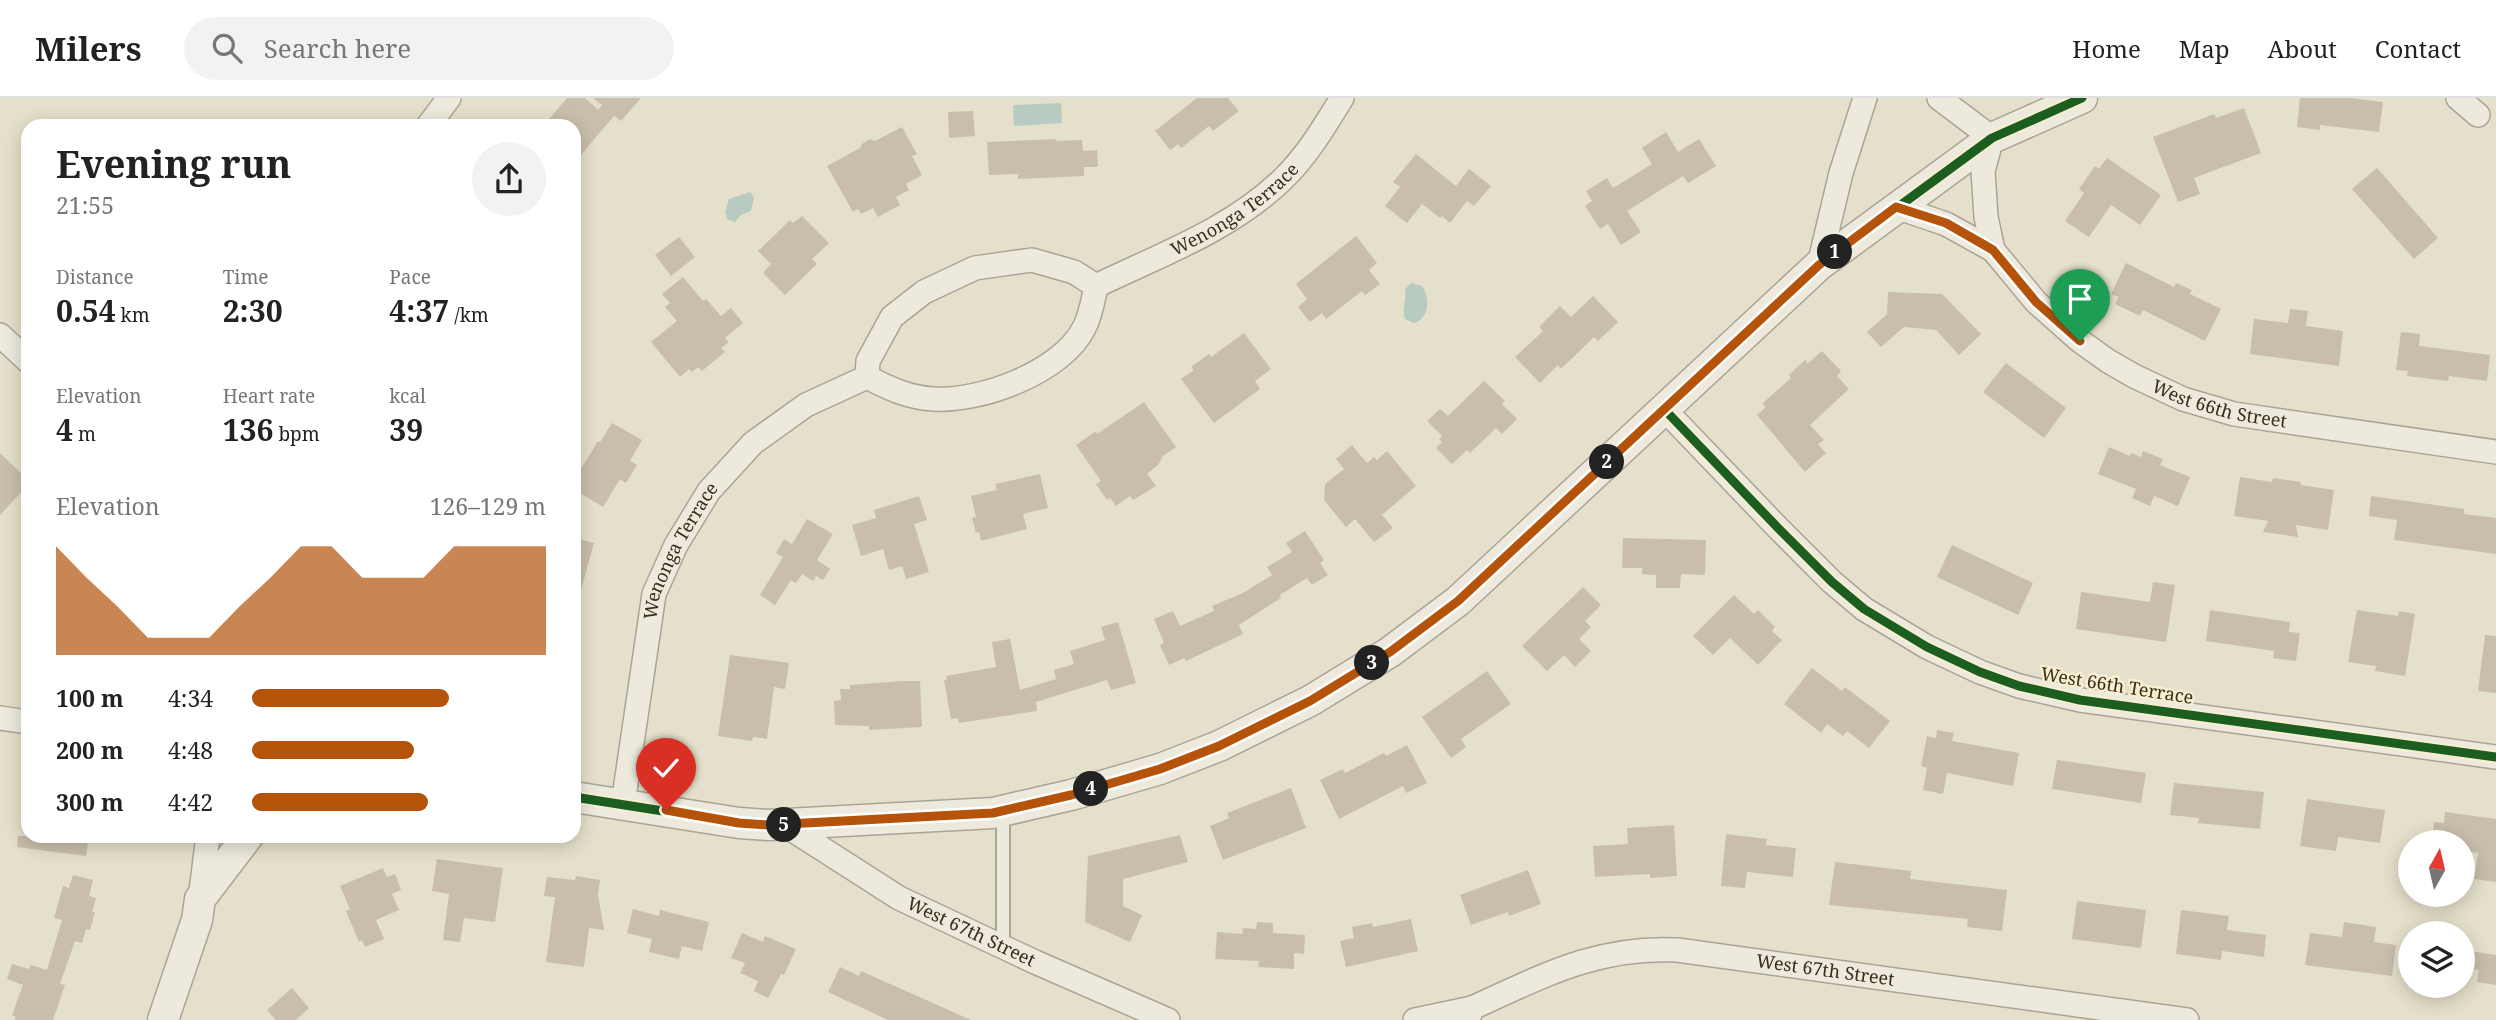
<!DOCTYPE html>
<html lang="en">
<head>
<meta charset="utf-8">
<style>
  body { margin:0; font-family:"Noto Serif",serif; background:#f2f2f2; color:#222; height:100vh; display:flex; flex-direction:column; font-size:26px; white-space:nowrap }
  * { box-sizing:border-box; margin:0 }
  p { font-size:23px; color:#767676 }
  .icon { flex:none; width:38px; height:38px; fill:none; stroke:currentColor; stroke-width:2; stroke-linecap:round; stroke-linejoin:round }
  .map { position:relative; flex:1; overflow:hidden }
  .side { position:absolute; left:21px; top:21px; width:560px; height:724px; display:flex; flex-direction:column; background:#fff; border-radius:21px; box-shadow:0 4px 18px #0003 }
  .side>* { flex:none }
  .needle { width:46px; rotate:8deg }
  .tools { position:absolute; left:2398px; top:732px; display:grid; gap:14px }
  .tools a { display:grid; place-items:center; width:77px; height:77px; border-radius:50%; background:#fff; box-shadow:0 4px 18px #0003; font-size:35px }
  .pin { position:absolute; display:grid; place-items:center; width:60px; height:60px; color:#fff; margin:-72px -30px; border-radius:50% 50% 50% 0; rotate:-45deg; box-shadow:0 0 7px #0007 }
  .pin .icon { rotate:45deg }
  .km { position:absolute; width:35px; height:35px; margin:-18px; border-radius:50%; background:#222; color:#fff; font-size:19px; line-height:35px; text-align:center }
  .round { display:grid; place-items:center; flex:none; width:74px; height:74px; border-radius:37px; background:#f2f2f2 }
  .summary { display:flex; align-items:center; justify-content:space-between; height:119px; padding:0 35px }
  h1 { font-size:38px; font-weight:700; line-height:52px }
  .metrics { display:grid; grid-template-columns:repeat(3,1fr); gap:10px; height:119px; padding:7px 35px }
  .metrics div { display:grid; align-content:center }
  .metrics b { font-size:30px; font-weight:700 }
  .metrics small { font-size:19px; font-weight:400 }
  .metrics p { font-size:19px }
  .chart { height:196px; padding:14px 35px }
  .chart p { display:flex; justify-content:space-between }
  .chart svg { width:100%; height:126px; margin-top:7px; fill:#b45309; opacity:.7 }
  ul { padding:0 35px; list-style:none; font-size:23px }
  li { display:grid; grid-template-columns:112px 84px 1fr; align-items:center; height:52px }
  li i { height:18px; border-radius:9px; background:#b45309 }
  header { display:flex; align-items:center; gap:42px; box-sizing:border-box; height:98px; padding:0 35px; background:#fff; border-bottom:2px solid #e0e0e0 }
  header strong { font-size:33px }
  nav { display:flex; gap:38px; margin-inline-start:auto; font-size:24px }
  .search { width:490px; height:63px; background:#f2f2f2; display:flex; align-items:center; gap:18px; box-sizing:border-box; padding:0 24px; border-radius:38px; color:#767676; font-size:26px }
  .map>svg:first-child { display:block }
</style>
</head>
<body>
<header>
<strong>Milers</strong>
<div class="search"><svg class="icon" aria-label="search" viewBox="0 0 24 24"><circle cx="10" cy="10" r="6"/><path d="M15 15l6 6"/></svg>Search here</div>
<nav><a>Home</a><a>Map</a><a>About</a><a>Contact</a></nav>
</header>
<div class="map">
<svg width="2496" height="922" viewBox="0 0 2496 922">
  <rect width="100%" height="100%" fill="#e5e0cb"/>
  <!-- water -->
  <g fill="#b7cbc0">
    <polygon points="1061,5 1062,25 1014,28 1013,7"/>
    <polygon points="750,94 754,99 751,113 741,117 735,124 727,121 725,114 729,101"/>
    <path d="M1411,185L1422,188C1430,200 1430,220 1414,225L1405,221C1401,212 1407,202 1405,191Z"/>
  </g>
  <!-- building -->
  <g fill="#c9beac">
    <polygon points="567,0 585,0 598,12 602,7 593,0 641,0 621,23 614,18 574,65 574,28 543,28"/>
    <polygon points="1197,0 1228,0 1239,13 1213,33 1209,28 1181,50 1178,46 1170,52 1155,33"/>
    <polygon points="2300,0 2350,0 2383,4 2379,34 2320,27 2320,32 2297,29"/>
    <polygon points="2244,10 2261,55 2194,80 2200,96 2178,104 2153,39 2214,16 2216,20"/>
    <polygon points="973,13 975,38 949,40 948,14"/>
    <polygon points="902,29 917,56 912,58 922,77 906,86 909,92 896,99 900,107 878,119 873,110 861,116 858,111 853,114 827,68 860,50 862,46 870,41 875,43"/>
    <polygon points="1666,34 1678,54 1699,41 1716,68 1688,85 1683,78 1627,113 1641,134 1621,147 1608,126 1600,131 1585,108 1592,103 1586,93 1607,80 1613,90 1652,66 1642,50"/>
    <polygon points="1055,41 1056,43 1082,42 1083,53 1097,52 1098,69 1084,69 1084,78 1018,81 1018,76 989,77 987,44"/>
    <polygon points="1416,56 1456,88 1469,71 1491,88 1474,108 1467,103 1450,125 1442,118 1440,120 1422,106 1407,125 1385,108 1400,89 1393,84"/>
    <polygon points="2107,60 2161,97 2140,127 2111,107 2089,139 2065,123 2084,95 2079,91 2095,68 2099,71"/>
    <polygon points="2377,70 2438,140 2414,161 2352,91"/>
    <polygon points="802,118 829,145 812,161 817,166 785,197 763,175 771,166 758,153 790,122 793,125"/>
    <polygon points="1356,138 1377,165 1369,172 1380,186 1365,197 1362,193 1326,221 1322,215 1310,224 1298,209 1307,201 1296,186"/>
    <polygon points="679,139 695,159 671,178 655,157"/>
    <polygon points="2126,165 2174,189 2176,185 2192,192 2190,196 2221,211 2205,243 2143,212 2140,218 2115,206 2118,199 2111,196"/>
    <polygon points="683,179 703,203 706,201 721,218 731,210 743,225 725,240 729,244 721,250 725,254 702,273 698,269 692,274 689,271 680,279 651,244 677,223 665,209 670,205 662,196"/>
    <polygon points="1888,194 1942,196 1981,236 1959,257 1936,232 1904,229 1881,249 1867,234 1887,216"/>
    <polygon points="1593,198 1618,224 1598,243 1594,239 1561,271 1558,267 1540,285 1515,259 1543,233 1539,229 1560,208 1571,219"/>
    <polygon points="2290,211 2308,213 2306,228 2343,233 2339,268 2250,256 2254,221 2288,225"/>
    <polygon points="2401,234 2420,236 2419,248 2490,257 2487,283 2449,278 2448,283 2407,278 2408,273 2396,272"/>
    <polygon points="1244,235 1271,271 1255,283 1260,291 1214,325 1181,281 1194,272 1191,269 1209,256 1211,259"/>
    <polygon points="1822,253 1841,273 1837,278 1849,291 1810,327 1824,342 1818,346 1826,355 1805,374 1757,317 1765,310 1763,305 1791,280 1789,277 1806,261 1807,266"/>
    <polygon points="2006,265 2066,310 2044,340 1983,294"/>
    <polygon points="1484,283 1505,303 1502,306 1517,321 1502,336 1496,330 1470,355 1467,352 1452,366 1436,350 1442,344 1439,341 1442,338 1427,323 1440,311 1448,318"/>
    <polygon points="1144,304 1176,349 1163,358 1158,367 1147,376 1156,388 1133,402 1130,398 1116,408 1110,400 1107,402 1096,386 1101,383 1076,347 1096,333 1097,336"/>
    <polygon points="612,325 642,342 630,363 637,367 626,385 620,381 603,409 574,391 574,382 598,343 600,344"/>
    <polygon points="1352,347 1367,365 1374,359 1377,362 1387,353 1416,388 1382,417 1393,430 1374,444 1355,421 1346,429 1324,402 1325,386 1344,371 1336,361"/>
    <polygon points="2109,349 2130,358 2131,355 2141,359 2143,353 2163,361 2160,367 2190,379 2178,408 2154,398 2150,408 2132,400 2136,391 2098,376"/>
    <polygon points="0,355 28,382 28,387 0,417"/>
    <polygon points="1040,376 1048,410 1023,416 1027,431 981,443 979,434 976,435 972,420 976,419 971,398 997,392 995,386"/>
    <polygon points="2240,379 2272,384 2273,380 2301,384 2300,387 2334,392 2328,432 2296,427 2298,439 2263,434 2268,423 2234,418"/>
    <polygon points="919,398 927,422 914,426 929,474 906,481 902,468 889,472 883,451 861,458 852,427 876,420 874,412"/>
    <polygon points="2371,398 2464,411 2464,416 2496,420 2496,456 2394,442 2397,422 2369,418"/>
    <polygon points="807,421 833,436 817,462 830,471 823,482 816,478 813,483 802,476 796,485 791,482 775,507 760,497 783,459 776,455 784,441 792,446"/>
    <polygon points="1305,433 1324,462 1320,465 1328,477 1312,487 1307,480 1280,497 1281,500 1239,527 1243,536 1186,563 1184,560 1169,567 1160,547 1164,545 1154,521 1173,513 1180,528 1214,513 1212,508 1243,495 1272,477 1267,469 1292,454 1286,445"/>
    <polygon points="574,440 594,445 579,499 574,498"/>
    <polygon points="1623,440 1706,442 1705,477 1681,476 1680,490 1656,490 1656,477 1642,476 1642,470 1622,470"/>
    <polygon points="1952,447 2033,485 2018,517 1937,479"/>
    <polygon points="2153,484 2175,487 2166,544 2076,531 2081,494 2150,504"/>
    <polygon points="1583,489 1601,507 1585,523 1591,529 1579,541 1591,553 1575,569 1564,557 1547,573 1522,548"/>
    <polygon points="1734,497 1754,516 1758,512 1775,529 1772,533 1782,542 1758,567 1730,540 1713,557 1693,538"/>
    <polygon points="2210,512 2290,524 2289,534 2300,535 2296,563 2273,560 2274,553 2206,543"/>
    <polygon points="2357,512 2398,518 2399,513 2415,516 2405,578 2375,573 2376,568 2348,564"/>
    <polygon points="1118,524 1136,585 1111,592 1107,582 1036,604 1037,613 959,625 958,620 951,621 944,582 947,582 946,578 996,569 992,544 1010,541 1020,592 1056,581 1054,572 1074,566 1070,553 1105,542 1101,529"/>
    <polygon points="2485,537 2496,538 2496,595 2478,593"/>
    <polygon points="730,557 789,565 785,591 774,589 767,641 753,639 752,643 718,638"/>
    <polygon points="1812,570 1842,593 1845,589 1890,623 1869,650 1847,633 1843,638 1827,626 1821,635 1784,606"/>
    <polygon points="1487,573 1511,606 1461,641 1466,649 1451,660 1422,619"/>
    <polygon points="902,583 920,583 922,629 869,632 869,628 835,627 834,603 841,602 840,591 850,591 850,587"/>
    <polygon points="1937,632 1954,635 1952,643 2019,655 2013,688 1947,675 1943,696 1923,692 1927,670 1921,668 1927,638 1936,640"/>
    <polygon points="1407,647 1427,685 1406,695 1403,688 1339,721 1320,682 1343,671 1345,675 1384,655 1386,658"/>
    <polygon points="2057,662 2146,675 2141,705 2052,691"/>
    <polygon points="2174,685 2264,694 2260,731 2198,725 2199,720 2170,717"/>
    <polygon points="1291,690 1306,730 1223,762 1210,728 1229,720 1227,715"/>
    <polygon points="2307,701 2385,712 2380,745 2338,739 2336,753 2300,748"/>
    <polygon points="2445,714 2496,721 2496,784 2474,781 2478,755 2462,752 2462,744 2432,744 2434,724 2444,725"/>
    <polygon points="1674,727 1677,778 1650,780 1650,776 1595,779 1593,748 1628,746 1627,730"/>
    <polygon points="1726,736 1767,741 1766,747 1796,750 1793,779 1747,774 1745,790 1721,788"/>
    <polygon points="1180,737 1188,764 1123,781 1123,808 1142,817 1130,844 1085,824 1088,758"/>
    <polygon points="18,738 89,738 86,758 17,749"/>
    <polygon points="437,761 503,770 495,824 464,820 460,844 443,842 449,796 432,793"/>
    <polygon points="1835,764 1911,773 1910,781 2007,792 2002,833 1967,829 1968,821 1829,807"/>
    <polygon points="383,770 387,779 395,776 401,792 392,796 399,812 376,822 384,841 365,849 362,842 359,844 346,813 350,811 340,788"/>
    <polygon points="1528,772 1541,806 1509,818 1508,814 1471,827 1460,797"/>
    <polygon points="73,777 93,782 89,798 96,800 92,814 95,814 90,832 86,831 82,845 75,843 60,886 65,887 53,922 15,922 16,919 12,917 23,887 7,881 12,866 29,871 31,867 47,872 62,822 54,820 63,788 69,790"/>
    <polygon points="576,778 600,782 598,796 604,832 589,830 584,869 546,864 555,799 544,798 547,779 575,782"/>
    <polygon points="2077,803 2146,812 2141,850 2072,841"/>
    <polygon points="633,811 659,818 660,812 709,824 702,853 682,848 679,861 649,854 652,841 627,835"/>
    <polygon points="2181,812 2229,818 2227,832 2266,837 2264,859 2222,853 2221,862 2176,856"/>
    <polygon points="1411,821 1418,853 1346,869 1340,843 1354,840 1352,829 1372,825 1373,829"/>
    <polygon points="1257,824 1273,825 1273,835 1305,837 1304,856 1294,855 1294,871 1258,869 1259,863 1215,861 1217,834 1242,836 1243,830 1256,831"/>
    <polygon points="2344,824 2376,829 2374,844 2396,847 2392,878 2305,867 2310,835 2342,839"/>
    <polygon points="742,835 763,844 765,838 796,851 784,877 781,876 768,900 754,893 758,883 740,875 745,865 731,860"/>
    <polygon points="2462,852 2496,857 2496,887 2477,884 2479,872 2462,870"/>
    <polygon points="840,869 859,878 861,873 971,922 888,922 828,894"/>
    <polygon points="292,890 309,910 296,922 276,922 267,912"/>
  </g>
  <g fill="none" stroke-linecap="round" stroke-linejoin="round">
    <defs>
      <polyline id="service" points="1003,713 1003,848"/>
      <g id="minor">
        <path id="s1" d="M1939,0L1992,40L1983,73L1986,119L1993,152L2036,204L2080,243L2108,263L2134,278L2183,301L2234,316L2496,354"/>
        <polyline points="2458,0 2478,17"/>
        <polyline points="428,28 449,0"/>
        <polyline points="1896,109 1946,126 1993,152"/>
        <polyline points="1819,167 1841,75 1865,0"/>
        <path id="s2" d="M1096,188C1160,157 1230,132 1282,82C1307,58 1324,29 1342,0"/>
        <polyline points="0,237 28,263"/>
        <polyline points="867,279 868,263 892,219 924,194 975,170 1032,162 1074,174 1096,188"/>
        <path d="M867,279C888,290 909,300 934,301C981,304 1062,274 1084,230C1091,217 1093,202 1096,188"/>
        <polyline points="1664,311 1778,430 1832,484 1864,511 1927,549 1980,574 2019,588 2080,602 2496,659"/>
        <polyline points="0,620 28,624"/>
        <path id="s3" d="M623,706L654,496L676,447L709,393L753,345L806,307L867,279"/>
        <path id="s4" d="M785,727L899,800L1035,864L1168,922"/>
        <polyline points="200,801 208,738"/>
        <polyline points="1415,922 1472,910"/>
        <path id="s5" d="M1468,922L1472,910C1543,878 1597,848 1677,852L2187,922"/>
      </g>
      <g id="tertiary">
        <polyline points="574,699 739,725 768,727 993,715 1071,697 1160,671 1219,648 1310,603 1390,554 1458,503 1819,167 1992,40 2082,0"/>
        <polyline points="163,922 197,822 200,801 248,738"/>
      </g>
    </defs>
    <!-- service casing -->
    <use href="#service" stroke="#aaa495" stroke-width="16"/>
    <!-- minor casing -->
    <use href="#minor" stroke="#aaa495" stroke-width="26"/>
    <!-- tertiary casing -->
    <use href="#tertiary" stroke="#aaa495" stroke-width="33"/>
    <!-- service -->
    <use href="#service" stroke="#ede9dd" stroke-width="12"/>
    <!-- minor -->
    <use href="#minor" stroke="#ede9dd" stroke-width="23"/>
    <!-- tertiary -->
    <use href="#tertiary" stroke="#ede9dd" stroke-width="30"/>
    <defs>
      <g id="cycleway">
        <polyline points="1664,311 1778,430 1832,484 1864,511 1927,549 1980,574 2019,588 2080,602 2496,659"/>
        <polyline points="574,699 739,725 768,727 993,715 1071,697 1160,671 1219,648 1310,603 1390,554 1458,503 1819,167 1992,40 2082,0"/>
      </g>
    </defs>
    <!-- cycleway casing -->
    <use href="#cycleway" stroke="#f7efd0" stroke-width="13"/>
    <!-- cycleway -->
    <use href="#cycleway" stroke="#1b5e20" stroke-width="9"/>
  </g>
  <g fill="none" stroke-linecap="round" stroke-linejoin="round">
    <defs>
      <polyline id="route" points="666,712 739,725 768,727 993,715 1071,697 1160,671 1219,648 1310,603 1390,554 1458,503 1819,167 1896,109 1946,125 1993,152 2036,204 2080,243"/>
    </defs>
    <!-- route casing -->
    <use href="#route" stroke="#fff" stroke-width="14"/>
    <!-- route -->
    <use href="#route" stroke="#b45309" stroke-width="9"/>
  </g>
  <g text-anchor="middle" stroke-width="5" stroke-linejoin="round" paint-order="stroke">
    <!-- street labels -->
    <g font-size="18" fill="#392d1c" stroke="#f7efd0">
      <text dy="6" stroke="none"><textPath href="#s2" startOffset="159">Wenonga Terrace</textPath></text>
      <text dy="6" stroke="none"><textPath href="#s1" startOffset="462">West 66th Street</textPath></text>
      <text dy="6" stroke="none"><textPath href="#s3" startOffset="262">Wenonga Terrace</textPath></text>
      <text transform="translate(2117 588) rotate(9)" y="6">West 66th Terrace</text>
      <text dy="6" stroke="none"><textPath href="#s4" startOffset="215">West 67th Street</textPath></text>
      <text dy="6" stroke="none"><textPath href="#s5" startOffset="378">West 67th Street</textPath></text>
    </g>
  </g>
</svg>
<div class="tools">
<a><svg class="needle" viewBox="-14 -14 28 28"><path d="M0-13l5 13h-10z" fill="#e53935"/><path d="M0 13l5-13h-10z" fill="#767676"/></svg></a>
<a><svg class="icon" aria-label="layers" viewBox="0 0 24 24"><path d="M12 4l9 5-9 5-9-5zM3 14l9 5 9-5"/></svg></a>
</div>
<div class="pin" style="left:2080px;top:243px;background:#1e9e55"><svg class="icon" aria-label="arrive" viewBox="0 0 24 24"><path d="M6 21V4h12l-3 4 3 4H6"/></svg></div>
<div class="pin" style="left:666px;top:712px;background:#d93025"><svg class="icon" aria-label="check" viewBox="0 0 24 24"><path d="M5 12l5 5 9-10"/></svg></div>
<b class="km" style="left:1835px;top:154px">1</b>
<b class="km" style="left:1607px;top:364px">2</b>
<b class="km" style="left:1372px;top:565px">3</b>
<b class="km" style="left:1091px;top:691px">4</b>
<b class="km" style="left:784px;top:727px">5</b>
<section class="side">
<div class="summary"><div><h1>Evening run</h1><p>21:55</p></div><a class="round"><svg class="icon" aria-label="share" viewBox="0 0 24 24"><path d="M12 15V3M7 8l5-5 5 5M5 13v7h14v-7"/></svg></a></div>
<div class="metrics">
<div><p>Distance</p><b>0.54<small> km</small></b></div>
<div><p>Time</p><b>2:30</b></div>
<div><p>Pace</p><b>4:37<small> /km</small></b></div>
</div>
<div class="metrics">
<div><p>Elevation</p><b>4<small> m</small></b></div>
<div><p>Heart rate</p><b>136<small> bpm</small></b></div>
<div><p>kcal</p><b>39</b></div>
</div>
<div class="chart"><p><span>Elevation</span>126–129 m</p>
<svg viewBox="0 0 160 44" preserveAspectRatio="none"><path d="M0 44V6L10 17L20 27L30 38L40 38L50 38L60 27L70 17L80 6L90 6L100 17L110 17L120 17L130 6L140 6L150 6L160 6V44z"/></svg>
</div>
<ul>
<li><b>100 m</b>4:34<i style="width:67%"></i></li>
<li><b>200 m</b>4:48<i style="width:55%"></i></li>
<li><b>300 m</b>4:42<i style="width:60%"></i></li>
</ul>
</section>
</div>
</body>
</html>
